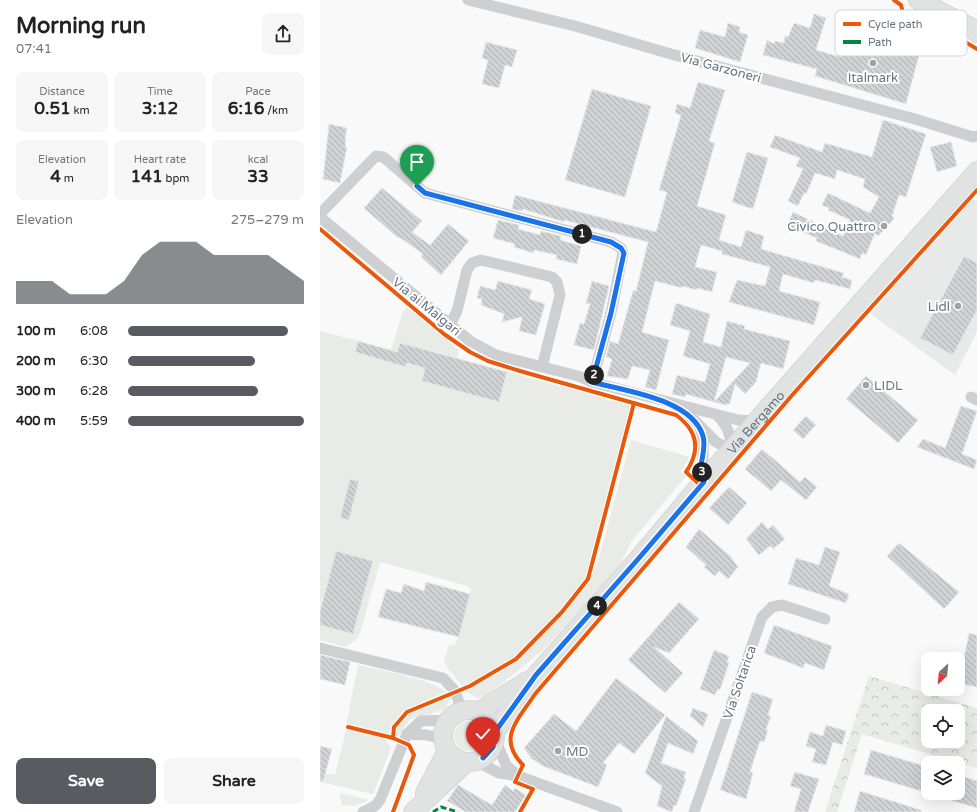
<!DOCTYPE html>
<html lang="en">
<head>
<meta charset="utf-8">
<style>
  body { margin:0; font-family:"Varela Round",sans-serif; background:#f6f6f6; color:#222; height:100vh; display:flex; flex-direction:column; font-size:15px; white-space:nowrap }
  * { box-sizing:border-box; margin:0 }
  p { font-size:13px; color:#767676 }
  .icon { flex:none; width:22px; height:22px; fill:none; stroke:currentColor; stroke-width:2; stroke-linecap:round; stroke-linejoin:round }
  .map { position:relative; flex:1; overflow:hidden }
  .sheet { display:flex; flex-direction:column; background:#fff; width:320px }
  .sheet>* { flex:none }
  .needle { width:26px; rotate:206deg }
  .controls { position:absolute; left:601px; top:652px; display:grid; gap:8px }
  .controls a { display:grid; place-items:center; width:44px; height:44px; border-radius:8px; background:#fff; box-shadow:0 4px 16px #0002; font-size:20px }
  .pin { position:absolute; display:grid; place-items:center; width:34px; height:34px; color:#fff; margin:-41px -17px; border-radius:50% 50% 50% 0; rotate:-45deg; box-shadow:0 0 4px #0007 }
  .pin .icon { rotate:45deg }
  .km { position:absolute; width:20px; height:20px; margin:-10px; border-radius:50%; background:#222; color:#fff; font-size:11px; line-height:20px; text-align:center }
  .round { display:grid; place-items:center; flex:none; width:42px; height:42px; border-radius:8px; background:#f6f6f6 }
  .headline { display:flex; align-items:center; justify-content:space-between; height:68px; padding:0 16px }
  h1 { font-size:22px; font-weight:700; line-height:30px }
  .metrics { display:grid; grid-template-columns:repeat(3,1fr); gap:6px; height:68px; padding:4px 16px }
  .metrics div { display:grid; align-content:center; border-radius:8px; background:#f6f6f6; text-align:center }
  .metrics b { font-size:17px; font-weight:700 }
  .metrics small { font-size:11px; font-weight:400 }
  .metrics p { font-size:11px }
  .chart { height:112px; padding:8px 16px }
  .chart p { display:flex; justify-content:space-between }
  .chart svg { width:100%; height:72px; margin-top:4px; fill:#585c60; opacity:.7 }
  .button { display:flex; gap:8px; margin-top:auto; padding:8px 16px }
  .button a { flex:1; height:46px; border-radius:8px; background:#585c60; color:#fff; font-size:16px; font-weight:700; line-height:46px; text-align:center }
  .button a+a { background:#f6f6f6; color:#222 }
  ul { padding:0 16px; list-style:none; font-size:13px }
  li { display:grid; grid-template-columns:64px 48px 1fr; align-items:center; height:30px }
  li i { height:10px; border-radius:5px; background:#585c60 }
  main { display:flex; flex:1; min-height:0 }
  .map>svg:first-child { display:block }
</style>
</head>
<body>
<main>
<section class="sheet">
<div class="headline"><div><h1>Morning run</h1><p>07:41</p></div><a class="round"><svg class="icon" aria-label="share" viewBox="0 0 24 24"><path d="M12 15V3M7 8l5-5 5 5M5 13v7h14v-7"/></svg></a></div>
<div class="metrics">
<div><p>Distance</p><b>0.51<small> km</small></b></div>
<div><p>Time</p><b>3:12</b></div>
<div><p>Pace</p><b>6:16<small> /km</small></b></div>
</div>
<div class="metrics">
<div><p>Elevation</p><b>4<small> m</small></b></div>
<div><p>Heart rate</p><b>141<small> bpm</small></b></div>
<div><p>kcal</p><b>33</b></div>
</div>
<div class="chart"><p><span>Elevation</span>275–279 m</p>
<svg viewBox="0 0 160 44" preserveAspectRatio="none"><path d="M0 44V30L10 30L20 30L30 38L40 38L50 38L60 30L70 14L80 6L90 6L100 6L110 14L120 14L130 14L140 14L150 22L160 30V44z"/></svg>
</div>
<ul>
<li><b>100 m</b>6:08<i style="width:91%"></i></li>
<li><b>200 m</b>6:30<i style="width:72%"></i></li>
<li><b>300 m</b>6:28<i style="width:74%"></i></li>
<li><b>400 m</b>5:59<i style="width:100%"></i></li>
</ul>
<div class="button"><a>Save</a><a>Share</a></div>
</section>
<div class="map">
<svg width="657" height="812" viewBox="0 0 657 812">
  <defs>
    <pattern id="park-crowns" width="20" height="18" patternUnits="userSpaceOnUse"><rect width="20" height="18" fill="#e8ebe6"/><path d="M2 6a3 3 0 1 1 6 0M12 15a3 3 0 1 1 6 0" fill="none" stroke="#c0c3c0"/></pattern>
    <pattern id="building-back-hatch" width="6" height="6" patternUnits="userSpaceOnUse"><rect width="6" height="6" fill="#d0d2d3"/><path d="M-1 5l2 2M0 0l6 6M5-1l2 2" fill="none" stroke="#acafb1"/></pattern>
  </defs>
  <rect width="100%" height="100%" fill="#f9f9f9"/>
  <!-- built -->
  <polygon fill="#e8e9e9" points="650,198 657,201 657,332 635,375 551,314"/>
  <!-- green -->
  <g fill="#e8ebe6">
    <polygon points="87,307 139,350 137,358 312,406 269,575 277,565 311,440 370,457 361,471 366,476 311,542 305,555 296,571 223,650 179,686 163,697 157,698 144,690 135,676 128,669 124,660 129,645 134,646 139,637 151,589 148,586 60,562 41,630 36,640 26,647 0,640 0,331 71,350 83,311"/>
    <path d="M38,665C59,670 111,679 126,692C101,702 80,709 68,735L26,725Z"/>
    <path d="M131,696L126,709L89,720L78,737L75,735C83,710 109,703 131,696Z"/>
    <circle cx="149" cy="736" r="15"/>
    <polygon points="26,730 64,738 71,748 53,794 0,782 0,773 15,775"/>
    <polygon points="21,793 49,800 35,806 22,805 21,804 22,800 19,799"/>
  </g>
  <!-- park -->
  <path fill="url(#park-crowns)" fill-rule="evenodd" d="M549,676L657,708V768L542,734L517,812H505ZM608,711H638V741H608Z"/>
  <!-- building -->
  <g fill="url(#building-back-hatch)" stroke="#e8e8e8">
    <polygon points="494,14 506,18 496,50 521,57 530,22 602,44 586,104 495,76 497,69 443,55 447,40 454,44 455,41 464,43 465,36 468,37 474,23 490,28"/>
    <polygon points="408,23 420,27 419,32 428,35 420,62 375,48 380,30 405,37"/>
    <polygon points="166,42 197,50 192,67 185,65 179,88 162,84 168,60 162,58"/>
    <polygon points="378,82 405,90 389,141 395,143 377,206 406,215 399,240 421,247 426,230 444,236 441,249 524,273 522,277 532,280 530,289 495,280 494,283 463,274 459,291 500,302 494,325 409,302 417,280 445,286 450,267 402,254 402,251 381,245 375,267 397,272 392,292 377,288 377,290 362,286 362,288 335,281 322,332 349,340 336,390 325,387 330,370 312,366 308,379 287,376 292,359 286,357 290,341 298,344 313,291 316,291 328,242 244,220 244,222 203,209 202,211 192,209 195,195 336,232 347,192 339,190 361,115 355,113 357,104 370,108"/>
    <polygon points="272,89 331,106 305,197 245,180"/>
    <polygon points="563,120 606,134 586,197 579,195 572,216 574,219 558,236 555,233 546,255 542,253 540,259 496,241 497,238 480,231 479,233 466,228 473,212 523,236 530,220 508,210 509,208 502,205 508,193 550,213 559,197 543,187 545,179 517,170 515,179 495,173 486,194 484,193 478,206 468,201 483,169 476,166 480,158 450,147 455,135 502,152 505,143 552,157"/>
    <polygon points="9,124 27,128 25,139 26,139 25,147 27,147 20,183 3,179"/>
    <polygon points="631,142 637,166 617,172 610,147"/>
    <polygon points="427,152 448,158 433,209 412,202"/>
    <polygon points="62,188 102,221 92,232 110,245 128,224 149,241 121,275 101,257 103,254 79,237 78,238 44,208"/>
    <polygon points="178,220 199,225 198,229 220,235 221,231 241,236 240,240 261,246 257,264 236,259 237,255 214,250 213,253 194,247 195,244 173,238"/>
    <polygon points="644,256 657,263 657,310 633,355 600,338"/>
    <polygon points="178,281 212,290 209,299 225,304 216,335 199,331 202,317 182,322 184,314 161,305 162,299 157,298 160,286 175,290"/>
    <polygon points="272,281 289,286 274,350 254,345 260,323 264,324 270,304 266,303"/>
    <polygon points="356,303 390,314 383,342 401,347 407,321 425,326 424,329 470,341 463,369 441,363 436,382 425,394 415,384 410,403 406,405 394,402 430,363 406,357 394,402 366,394 365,397 352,394 357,375 385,382 390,364 363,356 370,331 350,325"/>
    <polygon points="38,341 77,352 80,343 187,372 179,402 102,381 105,368 87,363 86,367 35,352"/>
    <polygon points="546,376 598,420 578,443 526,399"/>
    <polygon points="641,406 657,411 642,454 657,460 654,469 597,447 603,439 625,448"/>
    <polygon points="486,416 496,425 483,439 473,430"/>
    <polygon points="442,449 480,482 485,477 497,487 486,500 461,480 451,491 425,469"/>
    <polygon points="30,479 39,481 29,520 20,518"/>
    <polygon points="409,487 427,503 408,525 389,508"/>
    <polygon points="442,522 448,529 453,525 465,539 453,549 450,546 439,555 426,539"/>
    <polygon points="379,529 410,556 418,567 408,579 399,571 395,576 384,567 386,565 366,547"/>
    <polygon points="579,543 639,592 624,609 567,556"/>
    <polygon points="505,547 520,552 509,586 529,594 526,603 468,584 476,558 499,565"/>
    <polygon points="16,551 53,561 33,634 0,625 0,611"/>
    <polygon points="106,582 150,594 139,637 58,617 66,589 81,593 84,584 104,591"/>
    <polygon points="359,602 379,619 349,653 334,647 363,673 345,693 308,660"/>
    <polygon points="454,625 512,646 504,670 485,663 483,668 444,653"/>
    <polygon points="649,633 657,635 657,687 639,683"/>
    <polygon points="394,650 409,656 407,662 409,663 400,690 398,689 395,695 380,689"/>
    <polygon points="0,655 30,662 25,685 0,679"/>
    <polygon points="296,678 345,715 314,754 299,743 283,763 287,765 278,787 223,766 212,759 204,748 234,714 256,731"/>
    <polygon points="432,692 453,699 448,715 451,716 446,729 448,730 444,742 440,741 430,772 433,773 426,799 400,790"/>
    <polygon points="373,708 388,714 383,727 370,716"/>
    <polygon points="346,716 378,741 373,754 348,743 341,763 366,772 364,778 366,779 356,806 354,805 352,812 337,806 342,786 325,773"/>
    <polygon points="506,725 526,731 522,745 513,742 506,765 492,762 496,749 486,746 490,732 503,736"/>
    <polygon points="0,746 12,749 3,782 0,781"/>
    <polygon points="551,750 608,767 608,793 544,774"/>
    <polygon points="475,772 499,779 488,812 474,812 481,789 470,786"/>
    <polygon points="638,775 657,781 657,808 616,796 616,793 638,793"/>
    <polygon points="138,785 172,805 185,785 193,791 195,788 206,795 195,812 146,812 127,801"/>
    <polygon points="540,791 601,810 601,812 534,812"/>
  </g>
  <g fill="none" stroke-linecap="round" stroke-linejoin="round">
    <defs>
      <g id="primary">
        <polyline points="598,0 654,29 657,33"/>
        <circle cx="149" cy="736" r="26"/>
        <polyline points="158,712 207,681"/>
        <path id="s1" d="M175,732L216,675L319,558L380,485L657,171"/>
        <polyline points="105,793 127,751"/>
        <polyline points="93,812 147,762"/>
      </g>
    </defs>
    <!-- primary casing -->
    <use href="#primary" stroke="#d5d6d7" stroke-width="20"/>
    <!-- street -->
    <g stroke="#cecfd0" stroke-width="11">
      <polyline points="148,0 255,26 351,54 595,119 653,137 657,136"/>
      <polyline points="0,214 56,156 63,157 67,160 105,193 291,242 301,248 303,253 291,313 272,382"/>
      <polyline points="0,217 150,341 176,355 258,376 272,382 418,420 436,421"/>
      <polyline points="130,325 137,311 147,270 152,263 161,260 232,277 237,282 240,295 222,367"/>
      <polyline points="651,397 657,400"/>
      <path d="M356,407L366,412L396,442L411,450C411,435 408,426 397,415"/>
      <path d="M380,428C387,446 380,463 384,482"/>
      <polyline points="0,648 123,678 135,691 142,711"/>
      <polyline points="87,734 107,735 123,739"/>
      <polyline points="175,739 186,765 198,776"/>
      <polyline points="156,761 179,773 198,776 297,812"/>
      <polyline points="43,812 55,806 60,800 87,734 101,721 128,720"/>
      <polyline points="374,812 442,617 452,607 462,605 505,619"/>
    </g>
    <!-- primary -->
    <use href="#primary" stroke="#e1e2e2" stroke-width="18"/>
    <!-- quiet -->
    <polyline stroke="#00873e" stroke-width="3" stroke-dasharray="6 3" stroke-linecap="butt" points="113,812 121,807 138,812"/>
    <defs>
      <g id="cycleway">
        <polyline points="574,0 581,5 584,17 601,27 614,23 657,49"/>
        <path d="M0,229L124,334L150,352L168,361L200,371L356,415C378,431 381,450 366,472L380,485"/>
        <polyline points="28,727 73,738 89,745 94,755 73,812"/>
        <polyline points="73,738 74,727 87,712 150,686 196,659 242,612 268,579 314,403"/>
        <path d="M200,812L213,789L195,782L203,765C176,738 199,719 215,694L474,393L657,190"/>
      </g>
    </defs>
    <!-- cycleway casing -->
    <use href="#cycleway" stroke="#fff" stroke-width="6"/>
    <!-- cycleway -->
    <use href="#cycleway" stroke="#e8590c" stroke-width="4"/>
  </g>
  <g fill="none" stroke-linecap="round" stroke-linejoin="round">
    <defs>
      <path id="route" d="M97,186L105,193L291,242L301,248L304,253L291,313L272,382C305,391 372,399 383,436C386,447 382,456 381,466C381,471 383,477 384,482L319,558L216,675L175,732L173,747L163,758"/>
    </defs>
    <!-- route casing -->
    <use href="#route" stroke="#fff" stroke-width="8"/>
    <!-- route -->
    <use href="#route" stroke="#1a73e8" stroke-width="5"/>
  </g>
  <!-- markers -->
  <g fill="#99a4ac" stroke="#fff" stroke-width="1.5">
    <circle cx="553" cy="63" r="4"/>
    <circle cx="564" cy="226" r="4"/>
    <circle cx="638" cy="306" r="4"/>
    <circle cx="546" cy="385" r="4"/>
    <circle cx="238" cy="751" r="4"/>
  </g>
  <g text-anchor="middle" stroke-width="4" stroke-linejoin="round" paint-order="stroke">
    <!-- street labels -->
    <g font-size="13" fill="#657683" stroke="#fff">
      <text transform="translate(401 67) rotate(15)" y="5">Via Garzoneri</text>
      <text transform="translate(107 306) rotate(39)" y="5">Via ai Malgari</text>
      <text dy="5" stroke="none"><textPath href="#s1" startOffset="405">Via Bergamo</textPath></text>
      <text transform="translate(419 682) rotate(-71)" y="5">Via Soltarica</text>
    </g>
    <!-- poi labels -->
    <g font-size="13" fill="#657683" stroke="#fff" text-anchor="end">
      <text x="553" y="82" text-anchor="middle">Italmark</text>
      <text x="556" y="231">Civico Quattro</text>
      <text x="630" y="311">Lidl</text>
      <text x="554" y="390" text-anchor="start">LIDL</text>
      <text x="246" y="756" text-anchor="start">MD</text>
    </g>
  </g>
  <!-- legend -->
  <rect x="515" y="10" width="132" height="46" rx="6" fill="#fff" stroke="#d1d6da" stroke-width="1"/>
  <rect x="523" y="22" width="18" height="4" fill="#e8590c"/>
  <rect x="523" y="40" width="18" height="4" fill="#00873e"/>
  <g font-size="11" fill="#657683">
    <text x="548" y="28">Cycle path</text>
    <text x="548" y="46">Path</text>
  </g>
</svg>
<div class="controls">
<a><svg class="needle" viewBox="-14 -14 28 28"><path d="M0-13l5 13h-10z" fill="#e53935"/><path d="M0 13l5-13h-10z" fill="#767676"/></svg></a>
<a><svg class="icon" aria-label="locate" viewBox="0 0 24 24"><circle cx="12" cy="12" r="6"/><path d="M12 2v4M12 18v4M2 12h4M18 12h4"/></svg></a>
<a><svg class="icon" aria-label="layers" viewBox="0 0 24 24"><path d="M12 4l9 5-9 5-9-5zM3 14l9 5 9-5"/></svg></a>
</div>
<div class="pin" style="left:97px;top:186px;background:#1e9e55"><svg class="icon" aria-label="arrive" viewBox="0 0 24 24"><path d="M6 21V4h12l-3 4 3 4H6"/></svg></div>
<div class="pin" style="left:163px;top:758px;background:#d93025"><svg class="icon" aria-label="check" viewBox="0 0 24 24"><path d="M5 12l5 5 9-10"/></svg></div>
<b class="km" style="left:262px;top:234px">1</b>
<b class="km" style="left:274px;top:375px">2</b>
<b class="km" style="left:382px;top:472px">3</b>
<b class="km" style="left:277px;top:606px">4</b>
</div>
</main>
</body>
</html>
